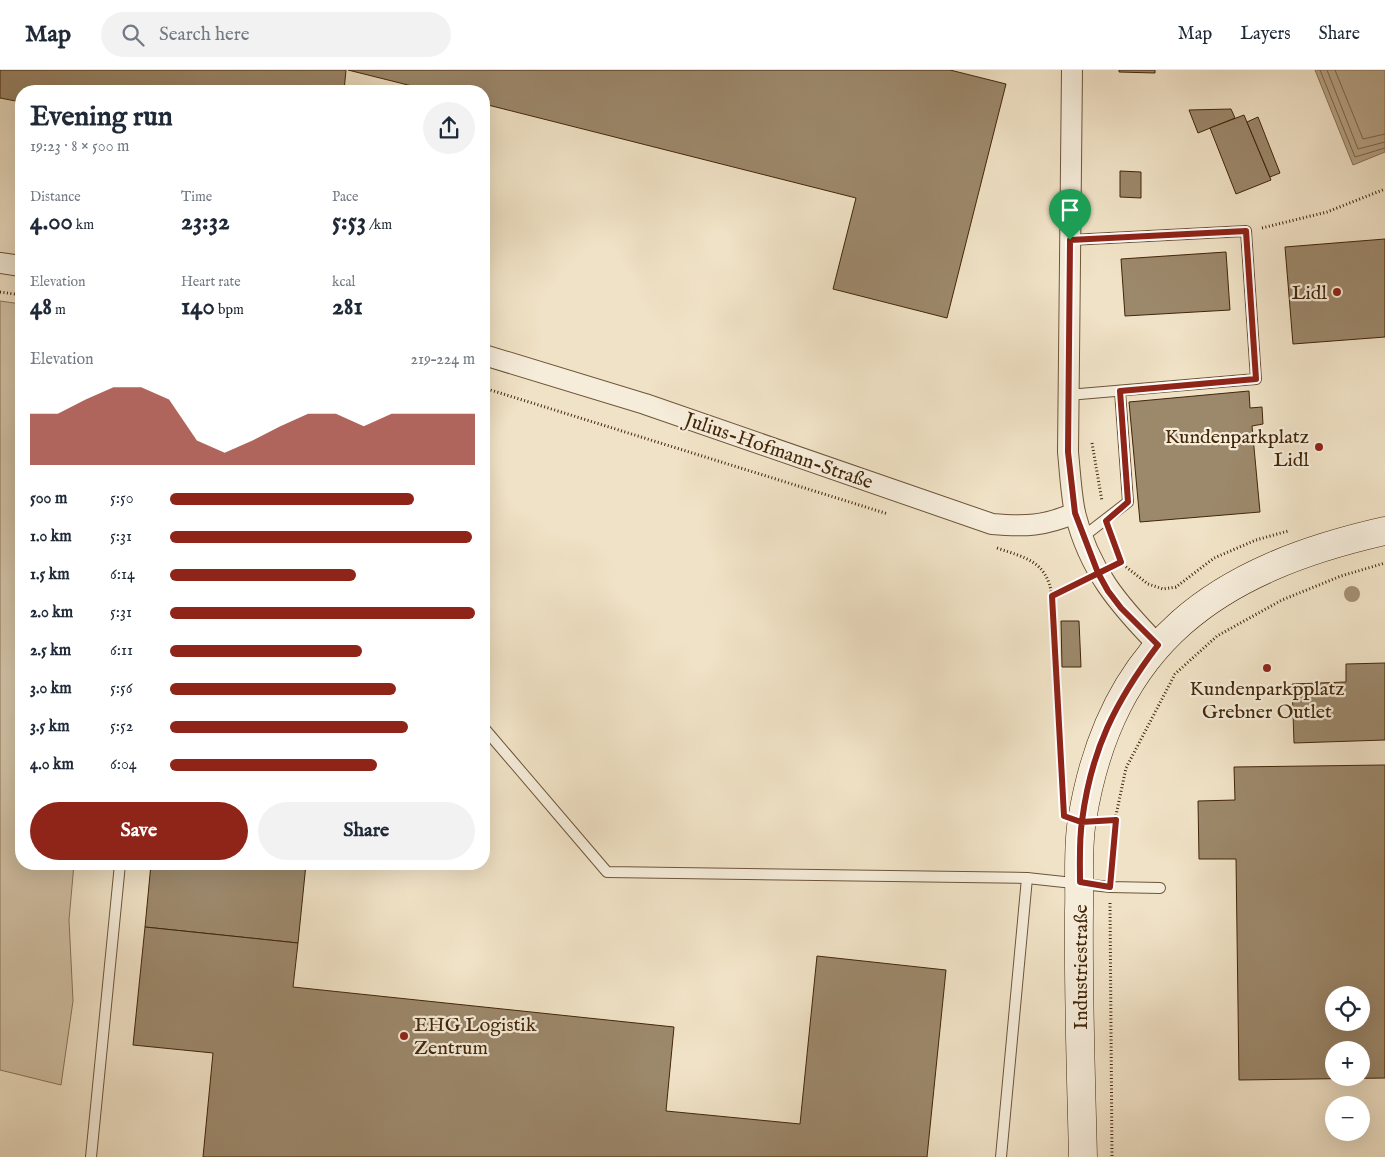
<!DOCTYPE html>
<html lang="en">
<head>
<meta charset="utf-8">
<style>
  body { margin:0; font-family:"IM FELL English",serif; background:#f2f2f3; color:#1f2937; height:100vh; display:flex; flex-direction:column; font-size:19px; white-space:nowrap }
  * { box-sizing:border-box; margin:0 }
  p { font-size:16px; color:#747a83 }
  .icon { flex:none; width:28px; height:28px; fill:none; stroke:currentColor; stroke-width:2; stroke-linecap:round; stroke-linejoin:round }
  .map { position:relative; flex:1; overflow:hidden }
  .details { position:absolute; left:15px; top:15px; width:475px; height:785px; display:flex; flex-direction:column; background:#fff; border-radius:20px; box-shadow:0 5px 20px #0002 }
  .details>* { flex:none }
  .tools { position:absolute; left:1325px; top:916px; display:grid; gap:10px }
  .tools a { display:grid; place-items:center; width:45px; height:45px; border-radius:50%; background:#fff; box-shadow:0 5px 20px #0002; font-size:25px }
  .pin { position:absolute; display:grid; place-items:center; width:42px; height:42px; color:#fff; margin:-51px -21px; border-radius:50% 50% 50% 0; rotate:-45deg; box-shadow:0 0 5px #0007 }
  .pin .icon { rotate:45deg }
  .round { display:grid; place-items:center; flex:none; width:52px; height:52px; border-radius:26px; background:#f2f2f3 }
  .overview { display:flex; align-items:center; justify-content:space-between; height:85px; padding:0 15px }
  h1 { font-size:28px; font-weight:700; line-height:38px }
  .figures { display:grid; grid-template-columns:repeat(3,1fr); gap:8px; height:85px; padding:5px 15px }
  .figures div { display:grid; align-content:center }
  .figures b { font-size:25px; font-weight:700 }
  .figures small { font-size:14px; font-weight:400 }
  .figures p { font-size:14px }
  .chart { height:140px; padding:10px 15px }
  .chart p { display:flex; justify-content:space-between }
  .chart svg { width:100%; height:90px; margin-top:5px; fill:#8f2418; opacity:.7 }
  .cta { display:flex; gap:10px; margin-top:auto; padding:10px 15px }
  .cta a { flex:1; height:58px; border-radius:30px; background:#8f2418; color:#fff; font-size:20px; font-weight:700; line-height:58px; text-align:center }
  .cta a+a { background:#f2f2f3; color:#1f2937 }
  ul { padding:0 15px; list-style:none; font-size:16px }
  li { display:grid; grid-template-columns:80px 60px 1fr; align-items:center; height:38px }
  li i { height:12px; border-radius:6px; background:#8f2418 }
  header { display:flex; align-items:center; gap:30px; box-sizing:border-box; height:70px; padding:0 25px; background:#fff; border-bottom:1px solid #e0e1e3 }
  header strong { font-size:24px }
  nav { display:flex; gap:28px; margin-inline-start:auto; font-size:18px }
  .search { width:350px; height:45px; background:#f2f2f3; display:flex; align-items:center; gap:12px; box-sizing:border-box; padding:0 18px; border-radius:28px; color:#747a83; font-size:19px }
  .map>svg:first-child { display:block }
</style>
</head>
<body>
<header>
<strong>Map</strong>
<div class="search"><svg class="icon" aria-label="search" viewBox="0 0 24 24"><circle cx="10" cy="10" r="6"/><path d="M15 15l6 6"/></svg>Search here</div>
<nav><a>Map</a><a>Layers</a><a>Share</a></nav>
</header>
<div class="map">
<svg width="1385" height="1087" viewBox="0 0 1385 1087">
  <rect width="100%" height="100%" fill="#f0e2c6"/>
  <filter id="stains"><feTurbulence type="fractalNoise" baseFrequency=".004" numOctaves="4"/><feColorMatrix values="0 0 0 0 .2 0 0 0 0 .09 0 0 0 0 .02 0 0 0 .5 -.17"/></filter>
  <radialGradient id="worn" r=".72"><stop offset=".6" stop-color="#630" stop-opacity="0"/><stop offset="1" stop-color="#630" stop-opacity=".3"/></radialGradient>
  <!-- green -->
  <polygon fill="#d2c2a6" stroke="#8a7457" points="0,231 21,234 21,794 74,794 69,850 73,931 61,1015 0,1000"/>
  <!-- water -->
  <polygon fill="#b5a285" stroke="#877053" points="1315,0 1385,0 1385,82 1353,95"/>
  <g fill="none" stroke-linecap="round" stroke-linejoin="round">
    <!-- shore -->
    <g stroke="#7c6446" stroke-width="1">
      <polyline points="1320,0 1355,87 1385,78"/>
      <polyline points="1327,0 1358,79 1385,72"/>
      <polyline points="1335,0 1363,69 1385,64"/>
    </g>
  </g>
  <!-- building -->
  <g fill="#9c886b" stroke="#422608" fill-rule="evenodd">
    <polygon points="0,0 346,0 344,21 21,21 21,32 0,28"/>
    <polygon points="348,0 950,0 1006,14 947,248 833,219 856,128 484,34 484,21 432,21"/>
    <polygon points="1119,0 1155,0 1155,3 1119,2"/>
    <polygon points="1231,39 1235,48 1198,63 1189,40"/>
    <polygon points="1244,45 1271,110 1236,124 1210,58"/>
    <polygon points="1258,47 1280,103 1270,107 1247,52"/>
    <polygon points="1120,101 1141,102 1141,128 1120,127"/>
    <polygon points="1385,169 1385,267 1293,274 1285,177"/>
    <polygon points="1226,182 1230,240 1125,246 1121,189"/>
    <polygon points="1249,321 1250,338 1262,337 1263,354 1252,356 1260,442 1140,452 1129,332"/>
    <polygon points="1061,551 1079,551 1081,597 1062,597"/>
    <polygon points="1385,593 1385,670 1294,673 1292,614 1346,612 1346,594"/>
    <path d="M1385,695V1008L1239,1010L1236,789H1199L1198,731L1235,730L1234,697ZM1334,925H1361V952H1334ZM1334,980H1361V1008H1334Z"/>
    <polygon points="151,794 306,794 298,873 145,857"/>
    <polygon points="145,857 298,873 293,917 674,957 666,1041 800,1054 817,886 946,900 927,1087 203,1087 213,983 133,975"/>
  </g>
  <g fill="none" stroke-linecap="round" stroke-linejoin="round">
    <defs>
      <g id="lane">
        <polyline points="1068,325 1256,309 1246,161 1070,170"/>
        <polyline points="1084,466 1128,432 1120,321"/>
        <polyline points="484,658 607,802 1027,808 1110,817 1160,818"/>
        <polyline points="91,1087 120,794"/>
        <polyline points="1001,1087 1027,808"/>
      </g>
      <g id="street">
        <path d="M1072,0L1068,382C1070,402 1071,423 1075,443C1089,500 1118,534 1158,575"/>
        <polyline points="0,193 21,196"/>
        <path d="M484,285L645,334L992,454C1026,457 1044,456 1075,443"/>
      </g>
      <path id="secondary" d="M1083,1087C1081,1005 1078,923 1079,841C1080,812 1077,779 1082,750C1111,571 1217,499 1385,461"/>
    </defs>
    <!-- lane casing -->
    <use href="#lane" stroke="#6e5538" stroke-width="12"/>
    <!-- street casing -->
    <use href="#street" stroke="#6e5538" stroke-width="22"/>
    <!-- secondary casing -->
    <use href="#secondary" stroke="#422608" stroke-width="29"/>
    <!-- path -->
    <g stroke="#422608" stroke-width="3" stroke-dasharray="1 2.5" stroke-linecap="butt">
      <polyline points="1262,158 1327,142 1385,119"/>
      <polyline points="0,222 21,225"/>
      <polyline points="484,318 888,444"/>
      <polyline points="1092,373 1102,431"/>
      <polyline points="1111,466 1121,493 1148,514 1163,519 1176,517 1214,488 1256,470 1288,461"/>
      <path d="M997,478C1026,488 1047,491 1052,526"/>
      <polyline points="1062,716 1052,526 1079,512"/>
      <polyline points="1109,751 1115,750 1126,698 1175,604 1217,566 1282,530 1341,506 1385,493"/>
      <polyline points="1111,802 1115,750"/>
      <polyline points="1110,833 1112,1087"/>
    </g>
    <!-- lane -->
    <use href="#lane" stroke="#f5ecda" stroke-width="10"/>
    <!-- street -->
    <use href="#street" stroke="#f5ecda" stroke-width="20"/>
    <!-- secondary -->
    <use href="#secondary" stroke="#f5ecda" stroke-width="28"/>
  </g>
  <!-- trees -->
  <circle fill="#a49074" cx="1352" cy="524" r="8"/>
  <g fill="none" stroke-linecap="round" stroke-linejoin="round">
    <defs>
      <path id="route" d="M1070,170L1068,382L1075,443L1098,503L1108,521L1121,538L1158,575C1115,632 1091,680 1082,751C1079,771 1080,792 1080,812L1110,817L1116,750L1081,752L1064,746L1052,526L1121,492L1106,451L1128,432L1120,321L1256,309L1246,161L1070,170"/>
    </defs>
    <!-- route casing -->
    <use href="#route" stroke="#fff" stroke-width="10"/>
    <!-- route -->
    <use href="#route" stroke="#8f2418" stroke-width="6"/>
  </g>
  <!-- markers -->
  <g fill="#8f2418" stroke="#f5ecda" stroke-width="2">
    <circle cx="1337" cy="222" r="5"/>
    <circle cx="1319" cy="377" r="5"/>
    <circle cx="1267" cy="598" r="5"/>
    <circle cx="404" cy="966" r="5"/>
  </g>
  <g text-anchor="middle" stroke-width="4.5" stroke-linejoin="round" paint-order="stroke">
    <!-- poi labels -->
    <g font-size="20" fill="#422608" stroke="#f5ecda" text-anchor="end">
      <text x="1327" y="229">Lidl</text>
      <text x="1309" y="373">Kundenparkplatz<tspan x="1309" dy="23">Lidl</tspan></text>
      <text x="1267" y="625" text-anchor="middle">Kundenparkpplatz<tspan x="1267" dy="23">Grebner Outlet</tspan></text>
      <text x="414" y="961" text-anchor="start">EHG Logistik<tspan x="414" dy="23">Zentrum</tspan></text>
    </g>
    <!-- street labels -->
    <g font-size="20" fill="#422608" stroke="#f5ecda">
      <text transform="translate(779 380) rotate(19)" y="7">Julius-Hofmann-Straße</text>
      <text transform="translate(1080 897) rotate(-90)" y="7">Industriestraße</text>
    </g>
  </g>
  <rect width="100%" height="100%" filter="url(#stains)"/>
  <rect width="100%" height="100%" fill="url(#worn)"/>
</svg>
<div class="tools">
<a><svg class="icon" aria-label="locate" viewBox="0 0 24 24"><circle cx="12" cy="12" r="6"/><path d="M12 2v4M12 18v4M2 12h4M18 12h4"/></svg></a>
<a>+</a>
<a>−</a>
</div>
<div class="pin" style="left:1070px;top:170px;background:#1e9e55"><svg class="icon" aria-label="arrive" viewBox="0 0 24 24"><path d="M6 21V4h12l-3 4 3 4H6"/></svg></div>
<section class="details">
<div class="overview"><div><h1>Evening run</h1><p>19:23 · 8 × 500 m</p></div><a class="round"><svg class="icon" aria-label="share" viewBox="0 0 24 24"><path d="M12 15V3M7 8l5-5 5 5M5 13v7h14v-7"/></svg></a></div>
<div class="figures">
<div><p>Distance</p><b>4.00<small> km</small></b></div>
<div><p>Time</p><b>23:32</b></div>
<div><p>Pace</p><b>5:53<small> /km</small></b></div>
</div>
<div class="figures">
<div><p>Elevation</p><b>48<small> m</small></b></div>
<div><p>Heart rate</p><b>140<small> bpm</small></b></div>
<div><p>kcal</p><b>281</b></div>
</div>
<div class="chart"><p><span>Elevation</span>219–224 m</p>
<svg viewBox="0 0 160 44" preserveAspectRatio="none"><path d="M0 44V19L10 19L20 12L30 6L40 6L50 12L60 32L70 38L80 32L90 25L100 19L110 19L120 25L130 19L140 19L150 19L160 19V44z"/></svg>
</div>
<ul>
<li><b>500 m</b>5:50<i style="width:80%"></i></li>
<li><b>1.0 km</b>5:31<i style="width:99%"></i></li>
<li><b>1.5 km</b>6:14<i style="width:61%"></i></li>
<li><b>2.0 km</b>5:31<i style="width:100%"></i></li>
<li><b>2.5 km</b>6:11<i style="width:63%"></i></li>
<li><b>3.0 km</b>5:56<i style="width:74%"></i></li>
<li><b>3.5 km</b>5:52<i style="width:78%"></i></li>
<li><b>4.0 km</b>6:04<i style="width:68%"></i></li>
</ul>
<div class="cta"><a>Save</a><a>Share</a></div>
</section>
</div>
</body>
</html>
